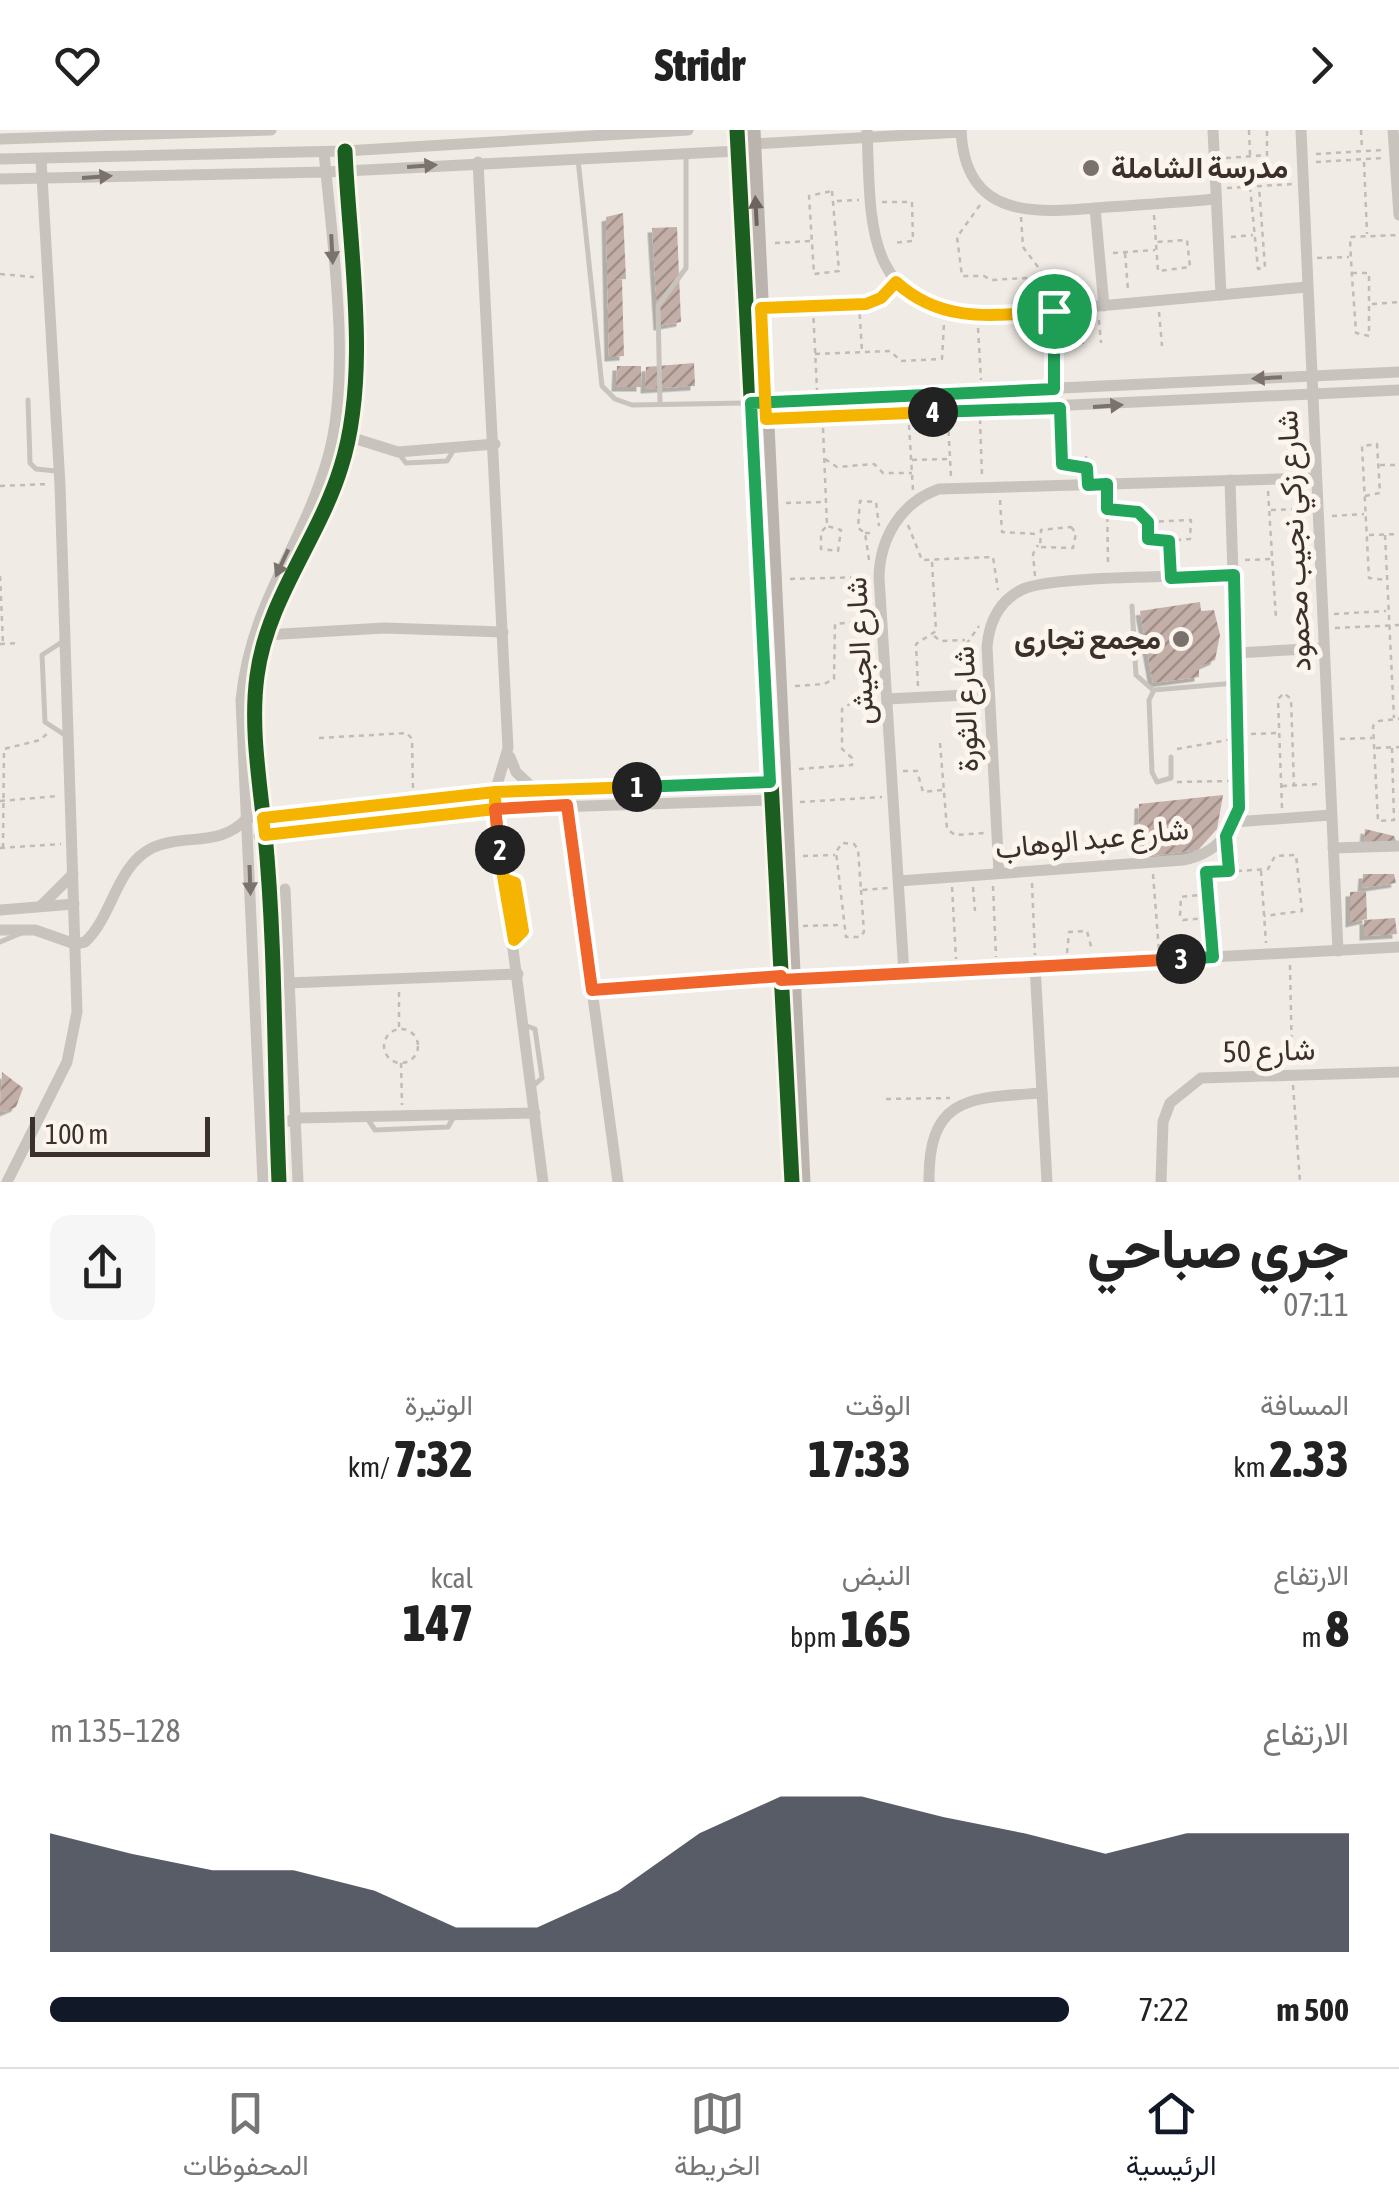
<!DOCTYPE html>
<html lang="ar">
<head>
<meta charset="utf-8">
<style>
  body { margin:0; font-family:"Asap Condensed",Vazirmatn,sans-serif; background:#f6f6f6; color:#222; direction:rtl; height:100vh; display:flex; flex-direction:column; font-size:38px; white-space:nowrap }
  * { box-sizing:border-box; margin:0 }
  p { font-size:32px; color:#767676 }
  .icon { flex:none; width:55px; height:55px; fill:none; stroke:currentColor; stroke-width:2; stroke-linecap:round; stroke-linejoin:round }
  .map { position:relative; height:1052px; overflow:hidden; direction:ltr }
  .details { display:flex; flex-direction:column; background:#fff; flex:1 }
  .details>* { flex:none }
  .scale { position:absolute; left:30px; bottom:25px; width:180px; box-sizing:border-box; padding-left:10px; border:5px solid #3b302b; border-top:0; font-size:28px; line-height:35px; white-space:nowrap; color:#3b302b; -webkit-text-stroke:8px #fbf5ee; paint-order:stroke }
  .pin { position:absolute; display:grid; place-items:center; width:85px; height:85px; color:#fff; margin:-42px; border:5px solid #fff; border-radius:50%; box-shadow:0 2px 10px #0007 }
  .km { position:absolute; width:50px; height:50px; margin:-25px; border-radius:50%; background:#222; color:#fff; font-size:28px; line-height:50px; text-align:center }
  .round { display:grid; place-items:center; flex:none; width:105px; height:105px; border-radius:20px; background:#f6f6f6 }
  .summary { display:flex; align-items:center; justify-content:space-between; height:170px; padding:0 50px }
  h1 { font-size:55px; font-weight:800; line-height:75px }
  .stats { display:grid; grid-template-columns:repeat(3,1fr); gap:15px; height:170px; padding:10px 50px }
  .stats div { display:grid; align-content:center }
  .stats b { font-size:50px; font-weight:800 }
  .stats small { font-size:28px; font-weight:400 }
  .stats p { font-size:28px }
  .chart { height:280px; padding:20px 50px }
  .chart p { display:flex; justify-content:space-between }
  .chart svg { width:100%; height:180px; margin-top:10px; fill:#111827; opacity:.7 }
  ul { padding:0 50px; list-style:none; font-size:32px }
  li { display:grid; grid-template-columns:160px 120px 1fr; align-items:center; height:75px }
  li i { height:25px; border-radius:12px; background:#111827 }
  header { display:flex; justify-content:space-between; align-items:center; height:130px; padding:0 50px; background:#fff; font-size:45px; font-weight:800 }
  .tab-bar { display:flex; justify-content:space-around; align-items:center; height:140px; border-top:2px solid #e0e0e0; background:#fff; font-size:28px; color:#767676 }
  .tab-bar a { display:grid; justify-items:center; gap:5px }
  .tab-bar .current { color:#111827 }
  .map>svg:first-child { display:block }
</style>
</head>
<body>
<header><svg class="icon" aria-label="forward" viewBox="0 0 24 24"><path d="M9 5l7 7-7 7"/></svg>Stridr<svg class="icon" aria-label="heart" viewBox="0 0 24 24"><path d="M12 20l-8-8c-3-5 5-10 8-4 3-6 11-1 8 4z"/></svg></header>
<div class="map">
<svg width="1399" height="1052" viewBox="0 0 1399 1052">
  <defs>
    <pattern id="building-hatch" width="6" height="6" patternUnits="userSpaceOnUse" patternTransform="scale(2.5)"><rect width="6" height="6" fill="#c3afa7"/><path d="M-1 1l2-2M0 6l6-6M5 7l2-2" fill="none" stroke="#a08f88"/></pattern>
    <filter id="shadow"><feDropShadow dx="-4.5" dy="4.5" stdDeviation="0" flood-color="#0004"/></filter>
  </defs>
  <rect width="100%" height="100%" fill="#f0ebe5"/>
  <!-- building -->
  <g fill="url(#building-hatch)" filter="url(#shadow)">
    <polygon points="623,83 626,149 612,150 622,150 624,226 609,227 606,87"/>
    <polygon points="677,97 681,192 658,196 652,98"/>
    <polygon points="694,233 695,256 645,259 646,237"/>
    <polygon points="617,236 641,236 641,257 616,257"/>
    <polygon points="1200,472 1201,481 1214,480 1220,505 1215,530 1199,537 1199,547 1153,553 1140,481"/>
    <polygon points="1223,665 1217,699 1198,720 1152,726 1138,720 1139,674"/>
    <polygon points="1365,699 1394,706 1397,713 1364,713"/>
    <polygon points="1363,744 1394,744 1396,753 1362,758"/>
    <polygon points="1366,761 1367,789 1350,793 1350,762"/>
    <polygon points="1395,788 1397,804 1364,806 1364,790"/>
    <polygon points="2,942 23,958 16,977 4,982 0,980"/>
  </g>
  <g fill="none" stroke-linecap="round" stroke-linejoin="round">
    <!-- path -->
    <g stroke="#c2bbb6" stroke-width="2.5" stroke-dasharray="5 5" stroke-linecap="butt">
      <polyline points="1249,0 1250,25"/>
      <polyline points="1361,0 1362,20"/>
      <polyline points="1316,24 1383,20"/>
      <polyline points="1226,28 1267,25 1267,0"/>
      <polyline points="1316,32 1383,28"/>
      <polyline points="1364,32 1367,104"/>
      <polyline points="1250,57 1258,139 1265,137 1259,56"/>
      <polyline points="1227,58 1294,54"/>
      <polygon points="832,61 839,141 814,144 809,66"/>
      <polyline points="837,71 859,70"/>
      <polyline points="882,72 912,72 913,111 892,113"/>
      <polyline points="980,75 957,107 962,146 984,146 991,150 1044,147"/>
      <polyline points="1154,85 1158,141 1190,137 1187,110 1156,112"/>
      <polyline points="1021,87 1023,117 1060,166"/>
      <polyline points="1231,107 1253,105"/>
      <polyline points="775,113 811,111"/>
      <polyline points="1113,123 1155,120"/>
      <polyline points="1125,123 1128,160"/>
      <polyline points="1317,128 1349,127"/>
      <path d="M1352,143H1369V206L1356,203C1354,171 1351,139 1350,107L1399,105"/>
      <polyline points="0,144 34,147"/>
      <polyline points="859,174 862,221"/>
      <polyline points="1372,174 1399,172"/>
      <polyline points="777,178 867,174 889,160"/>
      <polyline points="813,178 817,260"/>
      <polyline points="1159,182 1162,216"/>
      <polyline points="1082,189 1083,218"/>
      <polyline points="1099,190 1101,213"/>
      <polyline points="978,198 981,250"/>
      <polyline points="815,224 890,221 901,231 942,229 944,193"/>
      <polyline points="1060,287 1061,332 1068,338 1087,338"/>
      <polyline points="980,289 982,346"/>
      <polyline points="948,291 951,347"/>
      <polyline points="909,295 913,361"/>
      <polyline points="823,298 827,396 821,402 821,419 838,421 841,400 827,396"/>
      <polyline points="1086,326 1087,344"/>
      <polyline points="825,329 837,337 874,334 883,343 912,343"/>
      <polyline points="912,330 948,329"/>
      <polyline points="1380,335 1399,335"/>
      <polyline points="0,356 48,354"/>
      <polyline points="1268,361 1276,489"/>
      <polyline points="1365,366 1380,363 1377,314 1362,316 1369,448 1387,450"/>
      <polyline points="1107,367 1108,434"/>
      <polyline points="1000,370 1002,402 1037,404"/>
      <polyline points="786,373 823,372"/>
      <polyline points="1110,380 1138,381 1147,391"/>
      <polyline points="1271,380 1308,379"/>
      <polyline points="1332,386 1364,384"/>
      <polyline points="908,395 922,430 993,427 998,460"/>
      <polygon points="1071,397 1076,403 1073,418 1040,417 1041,400"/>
      <polyline points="865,403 875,403"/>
      <polyline points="1369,405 1399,404"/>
      <polyline points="1385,405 1394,588"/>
      <polyline points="1169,411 1147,409 1148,392 1191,390 1190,409 1169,411 1170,437"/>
      <polyline points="869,430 865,403 858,398 860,371 876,372 879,396"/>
      <polyline points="1245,430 1272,429"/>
      <polyline points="0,446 3,514"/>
      <polyline points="1035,446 1033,424 1038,415"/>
      <polyline points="790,449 867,447"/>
      <polyline points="1334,484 1386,481"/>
      <polyline points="1335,498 1399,495"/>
      <polyline points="934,506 941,511 965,510"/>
      <polyline points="0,514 20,513"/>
      <polyline points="964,553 963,519 979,496"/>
      <polyline points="795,556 824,554 834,549 835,494 870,490"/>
      <polyline points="918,556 916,514 936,501 932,432"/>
      <polyline points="1251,604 1278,603"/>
      <polyline points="319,608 407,603 412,609 413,661"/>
      <polyline points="1340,609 1372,608"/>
      <polyline points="940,613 947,699 955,705 985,703"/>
      <polyline points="1376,618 1399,617"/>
      <polyline points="1392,618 1394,690 1378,691 1373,596 1379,591 1399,589"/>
      <polyline points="1177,619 1228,610"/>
      <polyline points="799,639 852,635 852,628 842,619 842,579 853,572 875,570"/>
      <polyline points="903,641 917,641 923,662 943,660"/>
      <polyline points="1177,652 1229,651"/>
      <polyline points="1282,656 1319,654"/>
      <polyline points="0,671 58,666"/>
      <polyline points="800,672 882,667"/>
      <polyline points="1282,678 1278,569 1284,563 1291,569 1294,655"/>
      <polyline points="0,718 61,714"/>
      <polyline points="3,718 4,619 40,610 49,602"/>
      <polyline points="1227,722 1229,739"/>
      <polyline points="803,726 835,725"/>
      <polyline points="1199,738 1207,743 1212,816"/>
      <polyline points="1261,741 1266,813"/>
      <polyline points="1207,743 1268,739 1275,726 1296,725 1302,781 1264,786"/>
      <polyline points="1153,744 1159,821"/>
      <polyline points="1032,753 1035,825"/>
      <polyline points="993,756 996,827"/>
      <polyline points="952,757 956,829"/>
      <polyline points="973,757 975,781"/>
      <polyline points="861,760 864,802 860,807 846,807 836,722 842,713 854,714 858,719 861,760 888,758"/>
      <polyline points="1207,764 1181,767 1180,786 1183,790 1208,788"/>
      <polyline points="803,796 840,795"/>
      <polyline points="1067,823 1069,802 1087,801 1092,820"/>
      <polyline points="1290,835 1292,932"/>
      <polyline points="399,862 399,899"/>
      <circle cx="401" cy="916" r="17"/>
      <polyline points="401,933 402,975"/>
      <polyline points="1293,955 1300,1052"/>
      <polyline points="886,969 950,968"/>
    </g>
    <!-- lane -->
    <g stroke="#c9c3be" stroke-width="5">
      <polyline points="578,29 602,256 615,269 632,275 746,273"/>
      <polyline points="28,270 30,333 36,339 56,341"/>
      <polyline points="660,274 658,176 686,138 686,23"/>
      <polyline points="400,325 406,333 447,331 453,321"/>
      <polyline points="1132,476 1136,545 1153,560"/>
      <polyline points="62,512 42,525 45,592 68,607"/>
      <polyline points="1171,627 1171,648 1157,652 1152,642 1149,570 1154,560 1235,553"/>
      <polyline points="507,750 515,752 523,800 515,809"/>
      <polyline points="0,812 24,802"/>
      <polyline points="595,859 779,846"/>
      <polyline points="524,895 535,899 542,948 532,957"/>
      <polyline points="367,988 375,1000 448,997 453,988"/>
    </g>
    <!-- street -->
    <g stroke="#c9c3be" stroke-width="11">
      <path d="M867,0C871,89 862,177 977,187L1307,157"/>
      <path d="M961,0C965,92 1039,83 1107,77C1143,75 1180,72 1216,69"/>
      <polyline points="1213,0 1221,165"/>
      <polyline points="1301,0 1338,821"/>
      <polyline points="1393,0 1399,85"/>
      <polyline points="0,9 271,0"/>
      <polyline points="753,14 961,2"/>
      <polyline points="0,29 345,21 688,0"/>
      <polyline points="478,32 508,618 495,662 495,679 543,1052"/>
      <polyline points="0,49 326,42 738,21"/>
      <polyline points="1095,78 1104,176"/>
      <polyline points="1054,181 1054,259"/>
      <polyline points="765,272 1399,242"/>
      <polyline points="766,289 1399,260"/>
      <polyline points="350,307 398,322 495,314"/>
      <polyline points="265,505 384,498 503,502"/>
      <polyline points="1237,523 1324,518"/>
      <polyline points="887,569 988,564"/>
      <polyline points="510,627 516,642 534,659"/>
      <polyline points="567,675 618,1052"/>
      <polyline points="1234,692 1331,685"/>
      <polyline points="259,706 495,679 772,670"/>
      <polyline points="1333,718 1399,716"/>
      <path d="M999,743L987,517C989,493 998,472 1021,460C1051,445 1192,447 1233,445"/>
      <path d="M899,751L1183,730C1217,724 1237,699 1240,665L1230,350"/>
      <polyline points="285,759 298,1052"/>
      <polyline points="41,776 73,744"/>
      <polyline points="0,780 74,774"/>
      <path d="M0,800H35L75,814L85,812C113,786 116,736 152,718C184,703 221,718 247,688L495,662L771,653"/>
      <polyline points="1035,836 1047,1052"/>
      <path d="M904,843L879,447C880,408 901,372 939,359L1316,348"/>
      <polyline points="785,850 1399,817"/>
      <polyline points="288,853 518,844"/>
      <polyline points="276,995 298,988 535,983"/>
      <polyline points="7,1052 67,932 77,882 60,355 41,29"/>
      <path d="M263,1052L241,570C251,470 303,417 328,327C352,242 332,111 324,22"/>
      <path d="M279,1052C274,937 276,819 265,704C260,653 250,598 257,546C267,469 319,409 341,337C371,243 349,119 345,21"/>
      <path d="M929,1052C928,965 971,968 1042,963"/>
      <polyline points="1161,1052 1163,992 1170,973 1201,948 1399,942"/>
    </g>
    <!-- secondary -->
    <g stroke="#bab3ae" stroke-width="15">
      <polyline points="737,0 792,1052"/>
      <polyline points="753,0 803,1052"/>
    </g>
    <defs>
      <g id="cycleway">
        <polyline points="737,0 792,1052"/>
        <path d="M279,1052C274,937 276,819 265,704C260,653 250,598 257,546C267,469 319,409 341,337C371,243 349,119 345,21"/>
      </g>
    </defs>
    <!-- cycleway casing -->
    <use href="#cycleway" stroke="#fbf5ee" stroke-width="21"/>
    <!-- cycleway -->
    <use href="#cycleway" stroke="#1b5e20" stroke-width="15"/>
  </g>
  <!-- one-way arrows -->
  <defs><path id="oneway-solid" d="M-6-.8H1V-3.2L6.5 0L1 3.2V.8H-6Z" transform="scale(2.5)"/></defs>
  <g fill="#7b726d">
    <use href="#oneway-solid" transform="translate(422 36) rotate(-4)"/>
    <use href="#oneway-solid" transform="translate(97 47) rotate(-4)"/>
    <use href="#oneway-solid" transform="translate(332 119) rotate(87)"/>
    <use href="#oneway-solid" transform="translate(1267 248) rotate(177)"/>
    <use href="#oneway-solid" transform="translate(1108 276) rotate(-4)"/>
    <use href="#oneway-solid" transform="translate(282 433) rotate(115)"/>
    <use href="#oneway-solid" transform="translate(250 750) rotate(88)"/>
  </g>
  <use fill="#6e645f" href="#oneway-solid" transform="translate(756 81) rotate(-93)"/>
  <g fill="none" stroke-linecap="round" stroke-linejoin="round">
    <defs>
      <polyline id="split-1" points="637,657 770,652 751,273 1054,259 1054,181"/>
      <path id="split-2" d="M500,720L504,749L515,753L523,801L514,810C506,761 495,712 495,662L263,688L265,705L495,679V662L637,657"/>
      <polyline id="split-3" points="500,720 495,679 567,675 592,860 781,846 781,850 1181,829"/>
      <polyline id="split-4" points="933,282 1060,278 1062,334 1087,338 1088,355 1107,354 1107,379 1138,382 1148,392 1148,409 1169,411 1171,448 1234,445 1239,678 1226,706 1229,741 1206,742 1213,827 1181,829"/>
      <path id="split-5" d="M933,282L766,289L761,178L866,174L881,168L896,152C943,195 995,185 1054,181"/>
    </defs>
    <!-- split-1 casing -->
    <use href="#split-1" stroke="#fff" stroke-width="20"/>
    <!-- split-2 casing -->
    <use href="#split-2" stroke="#fff" stroke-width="20"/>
    <!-- split-3 casing -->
    <use href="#split-3" stroke="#fff" stroke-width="20"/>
    <!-- split-4 casing -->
    <use href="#split-4" stroke="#fff" stroke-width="20"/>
    <!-- split-5 casing -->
    <use href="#split-5" stroke="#fff" stroke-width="20"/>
    <!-- split-1 -->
    <use href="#split-1" stroke="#22a559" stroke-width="12"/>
    <!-- split-2 -->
    <use href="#split-2" stroke="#f5b400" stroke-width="12"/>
    <!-- split-3 -->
    <use href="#split-3" stroke="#f0652b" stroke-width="12"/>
    <!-- split-4 -->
    <use href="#split-4" stroke="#22a559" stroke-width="12"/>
    <!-- split-5 -->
    <use href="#split-5" stroke="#f5b400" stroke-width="12"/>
  </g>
  <!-- markers -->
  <g fill="#7a716c" stroke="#fbf5ee" stroke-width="4">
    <circle cx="1091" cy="38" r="10"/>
    <circle cx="1181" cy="509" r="10"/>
  </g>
  <g text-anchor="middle" stroke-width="10" stroke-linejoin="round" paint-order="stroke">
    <!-- poi labels -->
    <g font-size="30" font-weight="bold" fill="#3b302b" stroke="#fbf5ee" text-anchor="start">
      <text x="1111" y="48">مدرسة الشاملة</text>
      <text x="1161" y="519" text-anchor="end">مجمع تجارى</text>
    </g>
    <!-- street labels -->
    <g font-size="30" fill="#3b302b" stroke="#fbf5ee">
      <text transform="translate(1294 411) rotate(-93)" y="10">شارع زكي نجيب محمود</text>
      <text transform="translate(860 521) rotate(-93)" y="10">شارع الجيش</text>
      <text transform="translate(966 579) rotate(-92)" y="10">شارع الثورة</text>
      <text transform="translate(1092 709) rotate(-6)" y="10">شارع عبد الوهاب</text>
      <text transform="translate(1269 921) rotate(-2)" y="10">شارع 50</text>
    </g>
  </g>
</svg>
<div class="scale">100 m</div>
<div class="pin" style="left:1054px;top:181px;background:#1e9e55"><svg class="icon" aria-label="arrive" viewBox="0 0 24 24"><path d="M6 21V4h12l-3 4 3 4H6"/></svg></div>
<b class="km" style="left:637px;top:657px">1</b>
<b class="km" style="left:500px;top:720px">2</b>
<b class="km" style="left:1181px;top:829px">3</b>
<b class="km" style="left:933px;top:282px">4</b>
</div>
<section class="details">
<div class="summary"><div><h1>جري صباحي</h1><p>07:11</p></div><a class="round"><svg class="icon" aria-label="share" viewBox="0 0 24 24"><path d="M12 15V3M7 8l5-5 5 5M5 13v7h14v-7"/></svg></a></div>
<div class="stats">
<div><p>المسافة</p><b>2.33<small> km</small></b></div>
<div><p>الوقت</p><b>17:33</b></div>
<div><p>الوتيرة</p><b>7:32<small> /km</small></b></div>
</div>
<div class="stats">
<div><p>الارتفاع</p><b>8<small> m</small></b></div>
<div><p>النبض</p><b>165<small> bpm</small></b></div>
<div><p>kcal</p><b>147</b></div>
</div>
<div class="chart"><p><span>الارتفاع</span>128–135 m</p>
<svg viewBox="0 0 160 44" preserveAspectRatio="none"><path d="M0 44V15L10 20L20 24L30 24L40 29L50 38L60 38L70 29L80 15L90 6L100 6L110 11L120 15L130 20L140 15L150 15L160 15V44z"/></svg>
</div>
<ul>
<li><b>500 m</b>7:22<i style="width:100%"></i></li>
</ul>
</section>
<nav class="tab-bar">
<a class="current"><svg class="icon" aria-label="home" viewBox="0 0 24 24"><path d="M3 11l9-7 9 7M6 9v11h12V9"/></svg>الرئيسية</a>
<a><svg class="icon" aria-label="map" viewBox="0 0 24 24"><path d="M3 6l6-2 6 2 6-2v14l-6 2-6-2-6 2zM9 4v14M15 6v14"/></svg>الخريطة</a>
<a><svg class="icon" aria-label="saved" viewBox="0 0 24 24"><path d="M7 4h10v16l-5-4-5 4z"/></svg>المحفوظات</a>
</nav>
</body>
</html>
